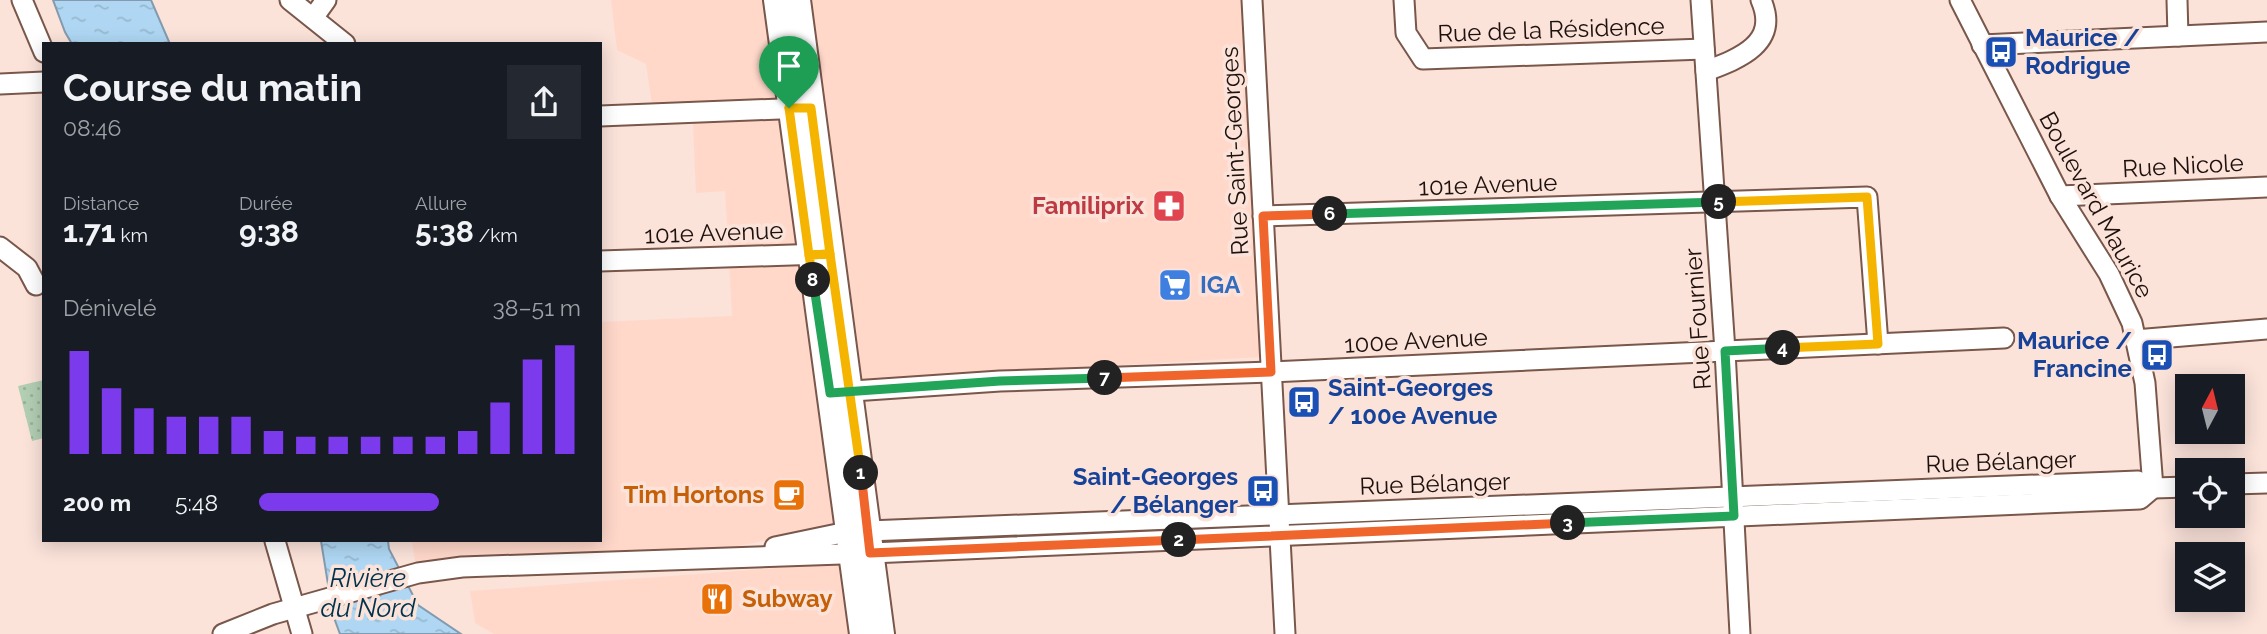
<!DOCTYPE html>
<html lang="fr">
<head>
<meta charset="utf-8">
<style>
  body { margin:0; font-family:Raleway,sans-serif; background:#242831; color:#f1f3f6; height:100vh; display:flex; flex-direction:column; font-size:26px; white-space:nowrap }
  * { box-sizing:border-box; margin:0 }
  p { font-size:23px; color:#9ea1a6 }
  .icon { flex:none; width:38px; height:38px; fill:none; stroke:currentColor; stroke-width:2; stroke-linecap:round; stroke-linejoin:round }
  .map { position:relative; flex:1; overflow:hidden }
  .sheet { position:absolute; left:42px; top:42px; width:560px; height:500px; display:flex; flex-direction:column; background:#171b24; border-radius:0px; box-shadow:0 4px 18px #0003 }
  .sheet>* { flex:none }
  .needle { width:46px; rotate:7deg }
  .tools { position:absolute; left:2175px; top:374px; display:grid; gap:14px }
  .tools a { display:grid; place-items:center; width:70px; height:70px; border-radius:0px; background:#171b24; box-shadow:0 4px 18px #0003; font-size:35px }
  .pin { position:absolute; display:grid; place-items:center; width:60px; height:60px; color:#fff; margin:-72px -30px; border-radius:50% 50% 50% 0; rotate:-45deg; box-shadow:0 0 7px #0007 }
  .pin .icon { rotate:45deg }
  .km { position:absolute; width:35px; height:35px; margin:-18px; border-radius:50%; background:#222; color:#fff; font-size:19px; line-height:35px; text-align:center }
  .round { display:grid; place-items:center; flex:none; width:74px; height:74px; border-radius:0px; background:#242831 }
  .summary { display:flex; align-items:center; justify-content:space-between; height:119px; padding:0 21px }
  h1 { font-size:38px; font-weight:700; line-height:52px }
  .figures { display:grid; grid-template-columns:repeat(3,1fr); gap:10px; height:119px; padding:7px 21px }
  .figures div { display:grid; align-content:center }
  .figures b { font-size:30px; font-weight:700 }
  .figures small { font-size:19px; font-weight:400 }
  .figures p { font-size:19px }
  .chart { height:196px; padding:14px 21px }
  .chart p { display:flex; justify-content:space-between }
  .chart svg { width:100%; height:126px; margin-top:7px; stroke:#7c3aed; stroke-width:6 }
  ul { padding:0 21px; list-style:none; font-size:23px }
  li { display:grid; grid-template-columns:112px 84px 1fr; align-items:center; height:52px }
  li i { height:18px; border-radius:9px; background:#7c3aed }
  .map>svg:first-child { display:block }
</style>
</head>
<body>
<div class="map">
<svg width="2267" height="634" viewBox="0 0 2267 634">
  <defs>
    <pattern id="grass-dots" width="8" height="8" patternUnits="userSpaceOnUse" patternTransform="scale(1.75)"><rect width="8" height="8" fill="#b2ceb3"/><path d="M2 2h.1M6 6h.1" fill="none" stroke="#99b099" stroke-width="1.8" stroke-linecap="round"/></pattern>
    <pattern id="water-ripples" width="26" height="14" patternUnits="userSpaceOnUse" patternTransform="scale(1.75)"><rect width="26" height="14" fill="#afd7f3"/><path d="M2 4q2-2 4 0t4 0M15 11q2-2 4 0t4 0" fill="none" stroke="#96b8cf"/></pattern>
  </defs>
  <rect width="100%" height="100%" fill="#fbe3da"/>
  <!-- built -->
  <g fill="#ffd8ca">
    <polygon points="611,0 764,0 838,527 717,550 415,561 412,541 600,541 600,322 732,316 725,191 696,193 692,103 652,105 646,64 617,50"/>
    <polygon points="801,0 1242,0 1261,357 851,381"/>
    <polygon points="844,563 856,634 494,634 475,623 470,591"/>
  </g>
  <!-- grass -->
  <polygon fill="url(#grass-dots)" points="44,380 44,438 32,441 18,386"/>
  <!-- water -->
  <g fill="url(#water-ripples)" stroke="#849bae" stroke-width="2">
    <polygon points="53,0 151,0 170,44 72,44 65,32"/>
    <polygon points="321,541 388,541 389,549 418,605 461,634 340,634 333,615"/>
  </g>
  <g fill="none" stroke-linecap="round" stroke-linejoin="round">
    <defs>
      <g id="minor">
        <polyline points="22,0 44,52"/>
        <polyline points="290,0 345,44"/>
        <polyline points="1252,0 1285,634"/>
        <polyline points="1404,0 1406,33 1423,59 1704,49"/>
        <polyline points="1701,0 1725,351 1740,634"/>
        <polyline points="1960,0 2060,196 2109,274 2132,323 2145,383 2153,488"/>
        <polyline points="2177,0 2178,36"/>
        <polyline points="313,18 326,0"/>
        <polyline points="1982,45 2267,32"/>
        <path d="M1706,71C1738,59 1780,44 1761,0"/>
        <polyline points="0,84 44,82"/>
        <polyline points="600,116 804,108"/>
        <polyline points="2060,196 2267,187"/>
        <polyline points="1263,216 1867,197 1878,344"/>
        <polyline points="0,247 27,268 36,285"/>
        <polyline points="600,261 822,254"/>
        <polyline points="2135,340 2267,329"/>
        <polyline points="838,392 1000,381 1271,372 2004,338"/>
        <polyline points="2233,484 2267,483"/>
        <polyline points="275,541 302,634"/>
        <polyline points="775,547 847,532 868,531 2138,481 2153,488 2188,487"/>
        <polyline points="223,634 273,614 418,573 462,567 871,553 2140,499 2153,488"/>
      </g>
      <g id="major">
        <polyline points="776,0 862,634"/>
        <polyline points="798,0 882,634"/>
      </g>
    </defs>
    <!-- minor casing -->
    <use href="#minor" stroke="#79574a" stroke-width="23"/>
    <!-- major casing -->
    <use href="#major" stroke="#79574a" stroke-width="28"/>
    <!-- minor -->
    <use href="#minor" stroke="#fff" stroke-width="19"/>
    <!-- major -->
    <use href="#major" stroke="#fff" stroke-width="24"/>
  </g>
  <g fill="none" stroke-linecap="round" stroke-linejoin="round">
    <defs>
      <polyline id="split-1" points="789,108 809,255 830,254 861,473"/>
      <polyline id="split-2" points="861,473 870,553 1179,540"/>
      <polyline id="split-3" points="1179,540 1568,523"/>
      <polyline id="split-4" points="1568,523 1734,516 1725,351 1783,348"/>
      <polyline id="split-5" points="1719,202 1867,197 1878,344 1783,348"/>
      <polyline id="split-6" points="1330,214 1719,202"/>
      <polyline id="split-7" points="1105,378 1271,372 1263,216 1330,214"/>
      <polyline id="split-8" points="813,280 830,393 1000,381 1105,378"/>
      <polyline id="split-9" points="789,108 811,108 830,254 809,255 813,280"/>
    </defs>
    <!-- split-1 casing -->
    <use href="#split-1" stroke="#fff" stroke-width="14"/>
    <!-- split-2 casing -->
    <use href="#split-2" stroke="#fff" stroke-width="14"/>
    <!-- split-3 casing -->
    <use href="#split-3" stroke="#fff" stroke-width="14"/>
    <!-- split-4 casing -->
    <use href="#split-4" stroke="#fff" stroke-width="14"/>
    <!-- split-5 casing -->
    <use href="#split-5" stroke="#fff" stroke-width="14"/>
    <!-- split-6 casing -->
    <use href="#split-6" stroke="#fff" stroke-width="14"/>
    <!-- split-7 casing -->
    <use href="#split-7" stroke="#fff" stroke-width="14"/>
    <!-- split-8 casing -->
    <use href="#split-8" stroke="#fff" stroke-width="14"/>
    <!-- split-9 casing -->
    <use href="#split-9" stroke="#fff" stroke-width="14"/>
    <!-- split-1 -->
    <use href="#split-1" stroke="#f5b400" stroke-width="9"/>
    <!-- split-2 -->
    <use href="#split-2" stroke="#f0652b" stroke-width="9"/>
    <!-- split-3 -->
    <use href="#split-3" stroke="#f0652b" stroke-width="9"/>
    <!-- split-4 -->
    <use href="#split-4" stroke="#22a559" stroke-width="9"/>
    <!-- split-5 -->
    <use href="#split-5" stroke="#f5b400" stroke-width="9"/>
    <!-- split-6 -->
    <use href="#split-6" stroke="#22a559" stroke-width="9"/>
    <!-- split-7 -->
    <use href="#split-7" stroke="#f0652b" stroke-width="9"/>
    <!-- split-8 -->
    <use href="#split-8" stroke="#22a559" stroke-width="9"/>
    <!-- split-9 -->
    <use href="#split-9" stroke="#f5b400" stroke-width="9"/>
  </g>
  <!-- icons -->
  <defs>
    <symbol id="bus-square" viewBox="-11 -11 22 22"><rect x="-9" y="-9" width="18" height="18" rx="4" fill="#1a4fb4" stroke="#fbe3da"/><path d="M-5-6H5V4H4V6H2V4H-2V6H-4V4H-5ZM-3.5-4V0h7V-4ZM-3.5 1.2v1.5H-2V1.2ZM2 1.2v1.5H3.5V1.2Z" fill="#fff"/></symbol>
    <symbol id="pharmacy-square" viewBox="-11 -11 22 22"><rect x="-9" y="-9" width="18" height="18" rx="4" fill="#e0444e" stroke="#fbe3da"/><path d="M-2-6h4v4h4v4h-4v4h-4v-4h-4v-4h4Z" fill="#fff"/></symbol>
    <symbol id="supermarket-square" viewBox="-11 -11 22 22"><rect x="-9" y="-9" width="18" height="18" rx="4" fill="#3f7fe0" stroke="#fbe3da"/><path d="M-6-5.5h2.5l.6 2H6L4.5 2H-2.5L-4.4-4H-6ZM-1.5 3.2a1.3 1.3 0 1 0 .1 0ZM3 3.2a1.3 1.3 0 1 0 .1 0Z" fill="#fff"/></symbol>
    <symbol id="cafe-square" viewBox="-11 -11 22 22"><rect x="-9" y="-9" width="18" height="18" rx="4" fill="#e8710a" stroke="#fbe3da"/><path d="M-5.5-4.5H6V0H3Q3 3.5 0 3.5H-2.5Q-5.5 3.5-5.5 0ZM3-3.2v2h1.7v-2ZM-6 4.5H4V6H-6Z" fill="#fff"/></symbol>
    <symbol id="restaurant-square" viewBox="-11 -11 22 22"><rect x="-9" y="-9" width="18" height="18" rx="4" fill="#e8710a" stroke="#fbe3da"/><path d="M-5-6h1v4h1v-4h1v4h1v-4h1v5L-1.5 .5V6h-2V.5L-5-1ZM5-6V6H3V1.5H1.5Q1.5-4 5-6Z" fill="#fff"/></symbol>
  </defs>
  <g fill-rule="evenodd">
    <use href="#bus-square" x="1982" y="33" width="38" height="38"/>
    <use href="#pharmacy-square" x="1150" y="187" width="38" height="38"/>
    <use href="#supermarket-square" x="1156" y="266" width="38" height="38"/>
    <use href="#bus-square" x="2138" y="336" width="38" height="38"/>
    <use href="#bus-square" x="1285" y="383" width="38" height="38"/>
    <use href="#bus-square" x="1244" y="472" width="38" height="38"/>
    <use href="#cafe-square" x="770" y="476" width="38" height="38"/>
    <use href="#restaurant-square" x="698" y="580" width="38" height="38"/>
  </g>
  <g text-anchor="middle" stroke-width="7" stroke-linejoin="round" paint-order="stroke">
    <!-- street labels -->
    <g font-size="24" fill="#1e100c" stroke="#fbe3da">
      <text transform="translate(1551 30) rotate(-2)" y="8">Rue de la Résidence</text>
      <text transform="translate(1235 151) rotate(-93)" y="8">Rue Saint-Georges</text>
      <text transform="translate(2183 166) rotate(-3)" y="8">Rue Nicole</text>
      <text transform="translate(1488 185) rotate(-2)" y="8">101e Avenue</text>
      <text transform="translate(2096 205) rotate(61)" y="8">Boulevard Maurice</text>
      <text transform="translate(714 233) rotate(-2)" y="8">101e Avenue</text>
      <text transform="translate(1698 319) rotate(-94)" y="8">Rue Fournier</text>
      <text transform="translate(1416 341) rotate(-3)" y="8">100e Avenue</text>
      <text transform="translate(2001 462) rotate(-2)" y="8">Rue Bélanger</text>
      <text transform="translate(1435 484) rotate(-2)" y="8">Rue Bélanger</text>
    </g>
    <!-- transit labels -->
    <g font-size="24" font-weight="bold" fill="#164399" stroke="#fbe3da" text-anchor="start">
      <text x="2025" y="46">Maurice /<tspan x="2025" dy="28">Rodrigue</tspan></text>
      <text x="2132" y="349" text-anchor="end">Maurice /<tspan x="2132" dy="28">Francine</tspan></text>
      <text x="1328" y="396">Saint-Georges<tspan x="1328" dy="28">/ 100e Avenue</tspan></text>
      <text x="1238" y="485" text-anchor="end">Saint-Georges<tspan x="1238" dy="28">/ Bélanger</tspan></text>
    </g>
    <!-- health labels -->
    <g font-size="24" font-weight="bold" fill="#be3a42" stroke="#fbe3da" text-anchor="end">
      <text x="1144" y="214">Familiprix</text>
    </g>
    <!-- shop labels -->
    <g font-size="24" font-weight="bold" fill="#366cbe" stroke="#fbe3da" text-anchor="start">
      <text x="1200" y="293">IGA</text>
    </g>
    <!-- food labels -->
    <g font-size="24" font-weight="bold" fill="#c56008" stroke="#fbe3da" text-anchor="end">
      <text x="764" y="503">Tim Hortons</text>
      <text x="742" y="607" text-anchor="start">Subway</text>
    </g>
    <!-- water labels -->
    <g font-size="26" font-style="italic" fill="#00324d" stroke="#fbe3da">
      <text x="368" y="587">Rivière<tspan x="368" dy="30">du Nord</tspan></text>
    </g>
  </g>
</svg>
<div class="tools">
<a><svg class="needle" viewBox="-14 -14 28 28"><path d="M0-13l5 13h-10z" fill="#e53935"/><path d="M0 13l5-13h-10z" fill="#9ea1a6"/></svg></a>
<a><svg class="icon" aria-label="locate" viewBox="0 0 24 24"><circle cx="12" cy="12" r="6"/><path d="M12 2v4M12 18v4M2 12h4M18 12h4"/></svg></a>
<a><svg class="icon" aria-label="layers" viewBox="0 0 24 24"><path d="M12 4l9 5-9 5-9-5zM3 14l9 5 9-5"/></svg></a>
</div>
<div class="pin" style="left:789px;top:108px;background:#1e9e55"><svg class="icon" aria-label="arrive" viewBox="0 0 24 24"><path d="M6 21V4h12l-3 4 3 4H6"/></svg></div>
<b class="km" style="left:861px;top:473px">1</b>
<b class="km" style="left:1179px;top:540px">2</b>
<b class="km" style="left:1568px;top:523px">3</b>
<b class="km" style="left:1783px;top:348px">4</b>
<b class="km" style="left:1719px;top:202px">5</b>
<b class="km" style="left:1330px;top:214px">6</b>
<b class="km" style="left:1105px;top:378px">7</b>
<b class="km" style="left:813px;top:280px">8</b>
<section class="sheet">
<div class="summary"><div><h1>Course du matin</h1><p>08:46</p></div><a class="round"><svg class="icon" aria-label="share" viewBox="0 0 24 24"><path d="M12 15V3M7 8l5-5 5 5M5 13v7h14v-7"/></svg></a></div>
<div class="figures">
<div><p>Distance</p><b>1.71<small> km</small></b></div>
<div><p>Durée</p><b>9:38</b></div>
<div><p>Allure</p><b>5:38<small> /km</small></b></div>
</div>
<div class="chart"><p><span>Dénivelé</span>38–51 m</p>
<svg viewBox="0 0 160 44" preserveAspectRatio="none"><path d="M5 44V8M15 44V21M25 44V28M35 44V31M45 44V31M55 44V31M65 44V36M75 44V38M85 44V38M95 44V38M105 44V38M115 44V38M125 44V36M135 44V26M145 44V11M155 44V6"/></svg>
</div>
<ul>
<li><b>200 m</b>5:48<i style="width:56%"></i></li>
</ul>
</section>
</div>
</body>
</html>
